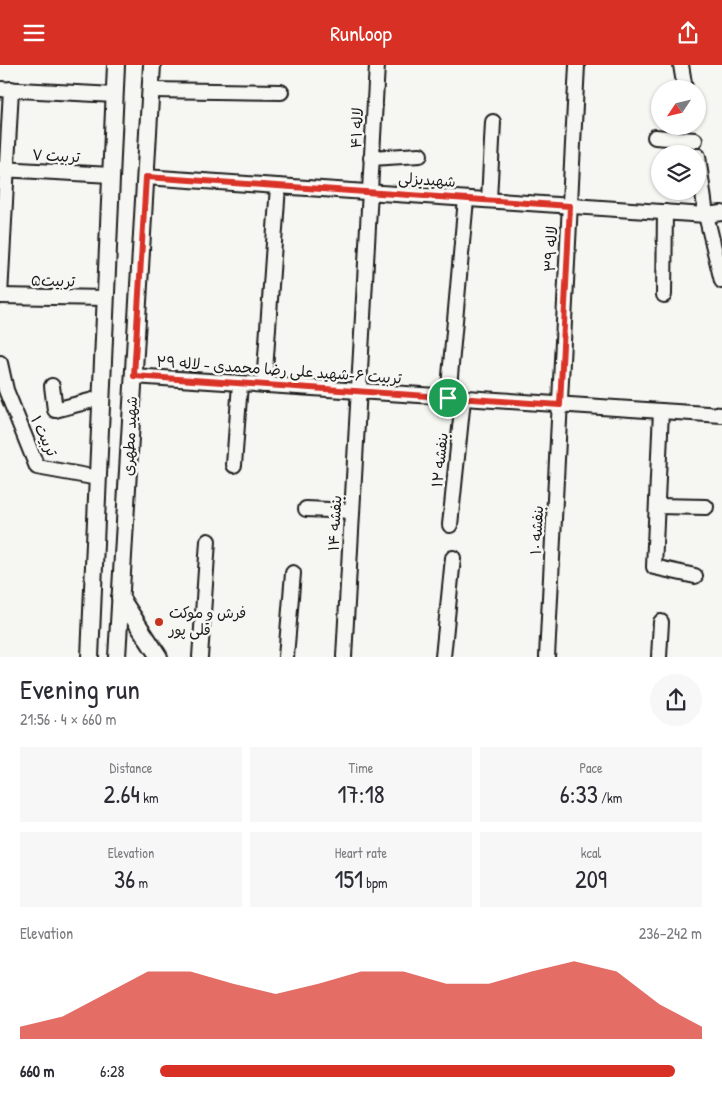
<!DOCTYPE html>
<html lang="en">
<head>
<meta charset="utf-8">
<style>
  body { margin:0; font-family:"Patrick Hand","Playpen Sans Arabic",sans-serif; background:#f7f7f7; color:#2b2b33; height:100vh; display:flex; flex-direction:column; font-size:19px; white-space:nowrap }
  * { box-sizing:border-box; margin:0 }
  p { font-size:16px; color:#7c7c81 }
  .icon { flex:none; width:28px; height:28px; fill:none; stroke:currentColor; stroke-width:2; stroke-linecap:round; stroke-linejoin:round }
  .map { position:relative; height:592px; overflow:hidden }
  .panel { display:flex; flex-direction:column; background:#fff; flex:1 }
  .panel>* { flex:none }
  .needle { width:32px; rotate:235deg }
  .controls { position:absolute; left:651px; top:15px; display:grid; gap:10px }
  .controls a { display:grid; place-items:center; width:55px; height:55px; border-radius:50%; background:#fff; box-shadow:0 1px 4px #0004; font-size:25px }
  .pin { position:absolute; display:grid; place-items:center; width:42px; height:42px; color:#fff; margin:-21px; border:2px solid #fff; border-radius:50%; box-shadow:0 1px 5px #0007 }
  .round { display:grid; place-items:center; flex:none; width:52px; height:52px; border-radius:26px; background:#f7f7f7 }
  .overview { display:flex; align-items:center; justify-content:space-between; height:85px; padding:0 20px }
  h1 { font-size:28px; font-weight:600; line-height:38px }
  .stats { display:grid; grid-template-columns:repeat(3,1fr); gap:8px; height:85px; padding:5px 20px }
  .stats div { display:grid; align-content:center; border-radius:0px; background:#f7f7f7; text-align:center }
  .stats b { font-size:25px; font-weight:600 }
  .stats small { font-size:14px; font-weight:400 }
  .stats p { font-size:14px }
  .chart { height:140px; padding:10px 20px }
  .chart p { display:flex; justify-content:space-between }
  .chart svg { width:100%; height:90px; margin-top:5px; fill:#d93025; opacity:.7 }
  ul { padding:0 20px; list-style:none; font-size:16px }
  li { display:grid; grid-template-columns:80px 60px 1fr; align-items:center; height:38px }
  li i { height:12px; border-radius:6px; background:#d93025 }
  header { display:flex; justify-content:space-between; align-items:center; height:65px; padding:0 20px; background:#d93025; color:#fff; font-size:22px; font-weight:600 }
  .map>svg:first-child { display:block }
</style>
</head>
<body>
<header><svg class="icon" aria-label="menu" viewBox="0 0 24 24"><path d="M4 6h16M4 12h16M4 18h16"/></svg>Runloop<svg class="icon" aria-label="share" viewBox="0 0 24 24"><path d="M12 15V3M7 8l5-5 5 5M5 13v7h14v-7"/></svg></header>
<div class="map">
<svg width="722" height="592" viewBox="0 0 722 592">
  <rect width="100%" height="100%" fill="#f6f6f2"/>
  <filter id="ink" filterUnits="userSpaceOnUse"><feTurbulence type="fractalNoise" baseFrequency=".02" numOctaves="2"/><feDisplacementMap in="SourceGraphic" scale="10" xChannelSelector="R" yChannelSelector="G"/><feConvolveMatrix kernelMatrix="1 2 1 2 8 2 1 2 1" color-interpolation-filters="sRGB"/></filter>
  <g filter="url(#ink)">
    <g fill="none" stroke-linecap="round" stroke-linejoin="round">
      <defs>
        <g id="minor">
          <polyline points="681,0 685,24"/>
          <polyline points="0,24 115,30"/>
          <polyline points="151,25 281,27"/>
          <polyline points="655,72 695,75"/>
          <polyline points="698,91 706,150 722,216"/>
          <polyline points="371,93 420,90"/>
          <polyline points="0,104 111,110"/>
          <polyline points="145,112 706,150 722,148"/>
          <polyline points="489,135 493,57"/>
          <polyline points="664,230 665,147"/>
          <polyline points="0,231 11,24"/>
          <polyline points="0,231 106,233"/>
          <polyline points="0,298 6,325 37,402 98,413"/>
          <polyline points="133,311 722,350"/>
          <polyline points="264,320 278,121"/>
          <polyline points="52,321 55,345 101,333"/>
          <polyline points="448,333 466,134"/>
          <polyline points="661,346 654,502 695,511"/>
          <polyline points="234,400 240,319"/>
          <polyline points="657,441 706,442"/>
          <polyline points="306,444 352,446"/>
          <polyline points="450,460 463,334"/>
          <polyline points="200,592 208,476"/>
          <polyline points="286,592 293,508"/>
          <polyline points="344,592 377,0"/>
          <polyline points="443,592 453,493"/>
          <polyline points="547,592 577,0"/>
          <polyline points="659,592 661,557"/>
        </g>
        <g id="major">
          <polyline points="120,532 159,592"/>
          <polyline points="90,592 116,0"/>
          <polyline points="117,592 152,0"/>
        </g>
      </defs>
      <!-- minor casing -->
      <use href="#minor" stroke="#1c1c1c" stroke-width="18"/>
      <!-- major casing -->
      <use href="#major" stroke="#1c1c1c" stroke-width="20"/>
      <!-- minor -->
      <use href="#minor" stroke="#f6f6f2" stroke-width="14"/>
      <!-- major -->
      <use href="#major" stroke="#f6f6f2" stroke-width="16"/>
    </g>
  </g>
  <g fill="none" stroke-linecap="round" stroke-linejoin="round" filter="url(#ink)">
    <defs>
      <polygon id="route" points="146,112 570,141 560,340 134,311"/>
    </defs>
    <!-- route casing -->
    <use href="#route" stroke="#fff" stroke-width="10"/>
    <!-- route -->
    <use href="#route" stroke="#d93025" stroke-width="6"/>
  </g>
  <!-- markers -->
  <circle fill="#c8321e" stroke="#f6f6f2" stroke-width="2" cx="159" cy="557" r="5"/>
  <g text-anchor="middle" stroke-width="5" stroke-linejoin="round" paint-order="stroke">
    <!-- street labels -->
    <g font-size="15" fill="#1c1c1c" stroke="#f6f6f2">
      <text transform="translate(357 63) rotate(-87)" y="5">لاله ۴۱</text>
      <text transform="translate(56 91) rotate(3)" y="5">تربیت ۷</text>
      <text transform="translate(427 115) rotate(4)" y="5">شهیدبزلی</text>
      <text transform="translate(551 184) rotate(-87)" y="5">لاله ۳۹</text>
      <text transform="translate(53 216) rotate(1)" y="5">تربیت۵</text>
      <text transform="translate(279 305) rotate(4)" y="5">تربیت ۶-شهید علی رضا محمدی - لاله ۲۹</text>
      <text transform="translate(44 371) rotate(65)" y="5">تربیت ۱</text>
      <text transform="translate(130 371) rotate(-87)" y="5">شهید مطهری</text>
      <text transform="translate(440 395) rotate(-84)" y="5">بنفشه ۱۲</text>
      <text transform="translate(335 458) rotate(-87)" y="5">بنفشه ۱۴</text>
      <text transform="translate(537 465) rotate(-87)" y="5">بنفشه ۱۰</text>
    </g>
    <!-- poi labels -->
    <g font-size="15" fill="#1c1c1c" stroke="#f6f6f2" text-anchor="start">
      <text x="169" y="553">فرش و موکت<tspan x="169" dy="17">قلی پور</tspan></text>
    </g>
  </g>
</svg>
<div class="controls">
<a><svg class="needle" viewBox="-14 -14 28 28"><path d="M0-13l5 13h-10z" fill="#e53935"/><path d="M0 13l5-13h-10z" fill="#7c7c81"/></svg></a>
<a><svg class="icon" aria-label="layers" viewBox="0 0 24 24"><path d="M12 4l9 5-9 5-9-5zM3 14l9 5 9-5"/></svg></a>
</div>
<div class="pin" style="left:448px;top:333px;background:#1e9e55"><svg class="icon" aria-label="arrive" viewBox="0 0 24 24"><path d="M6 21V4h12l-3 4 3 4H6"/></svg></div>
</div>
<section class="panel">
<div class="overview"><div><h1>Evening run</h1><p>21:56 · 4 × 660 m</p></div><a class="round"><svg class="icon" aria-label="share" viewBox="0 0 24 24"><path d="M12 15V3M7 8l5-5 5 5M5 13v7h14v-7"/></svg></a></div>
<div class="stats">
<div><p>Distance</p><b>2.64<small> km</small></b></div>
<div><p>Time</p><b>17:18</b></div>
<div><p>Pace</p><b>6:33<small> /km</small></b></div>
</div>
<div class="stats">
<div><p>Elevation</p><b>36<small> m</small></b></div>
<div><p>Heart rate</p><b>151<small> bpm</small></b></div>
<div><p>kcal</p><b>209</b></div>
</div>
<div class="chart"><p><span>Elevation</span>236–242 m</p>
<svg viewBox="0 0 160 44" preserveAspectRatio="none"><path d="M0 44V38L10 33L20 22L30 11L40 11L50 17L60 22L70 17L80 11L90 11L100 17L110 17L120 11L130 6L140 11L150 27L160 38V44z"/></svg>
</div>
<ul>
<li><b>660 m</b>6:28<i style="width:95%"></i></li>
</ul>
</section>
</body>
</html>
